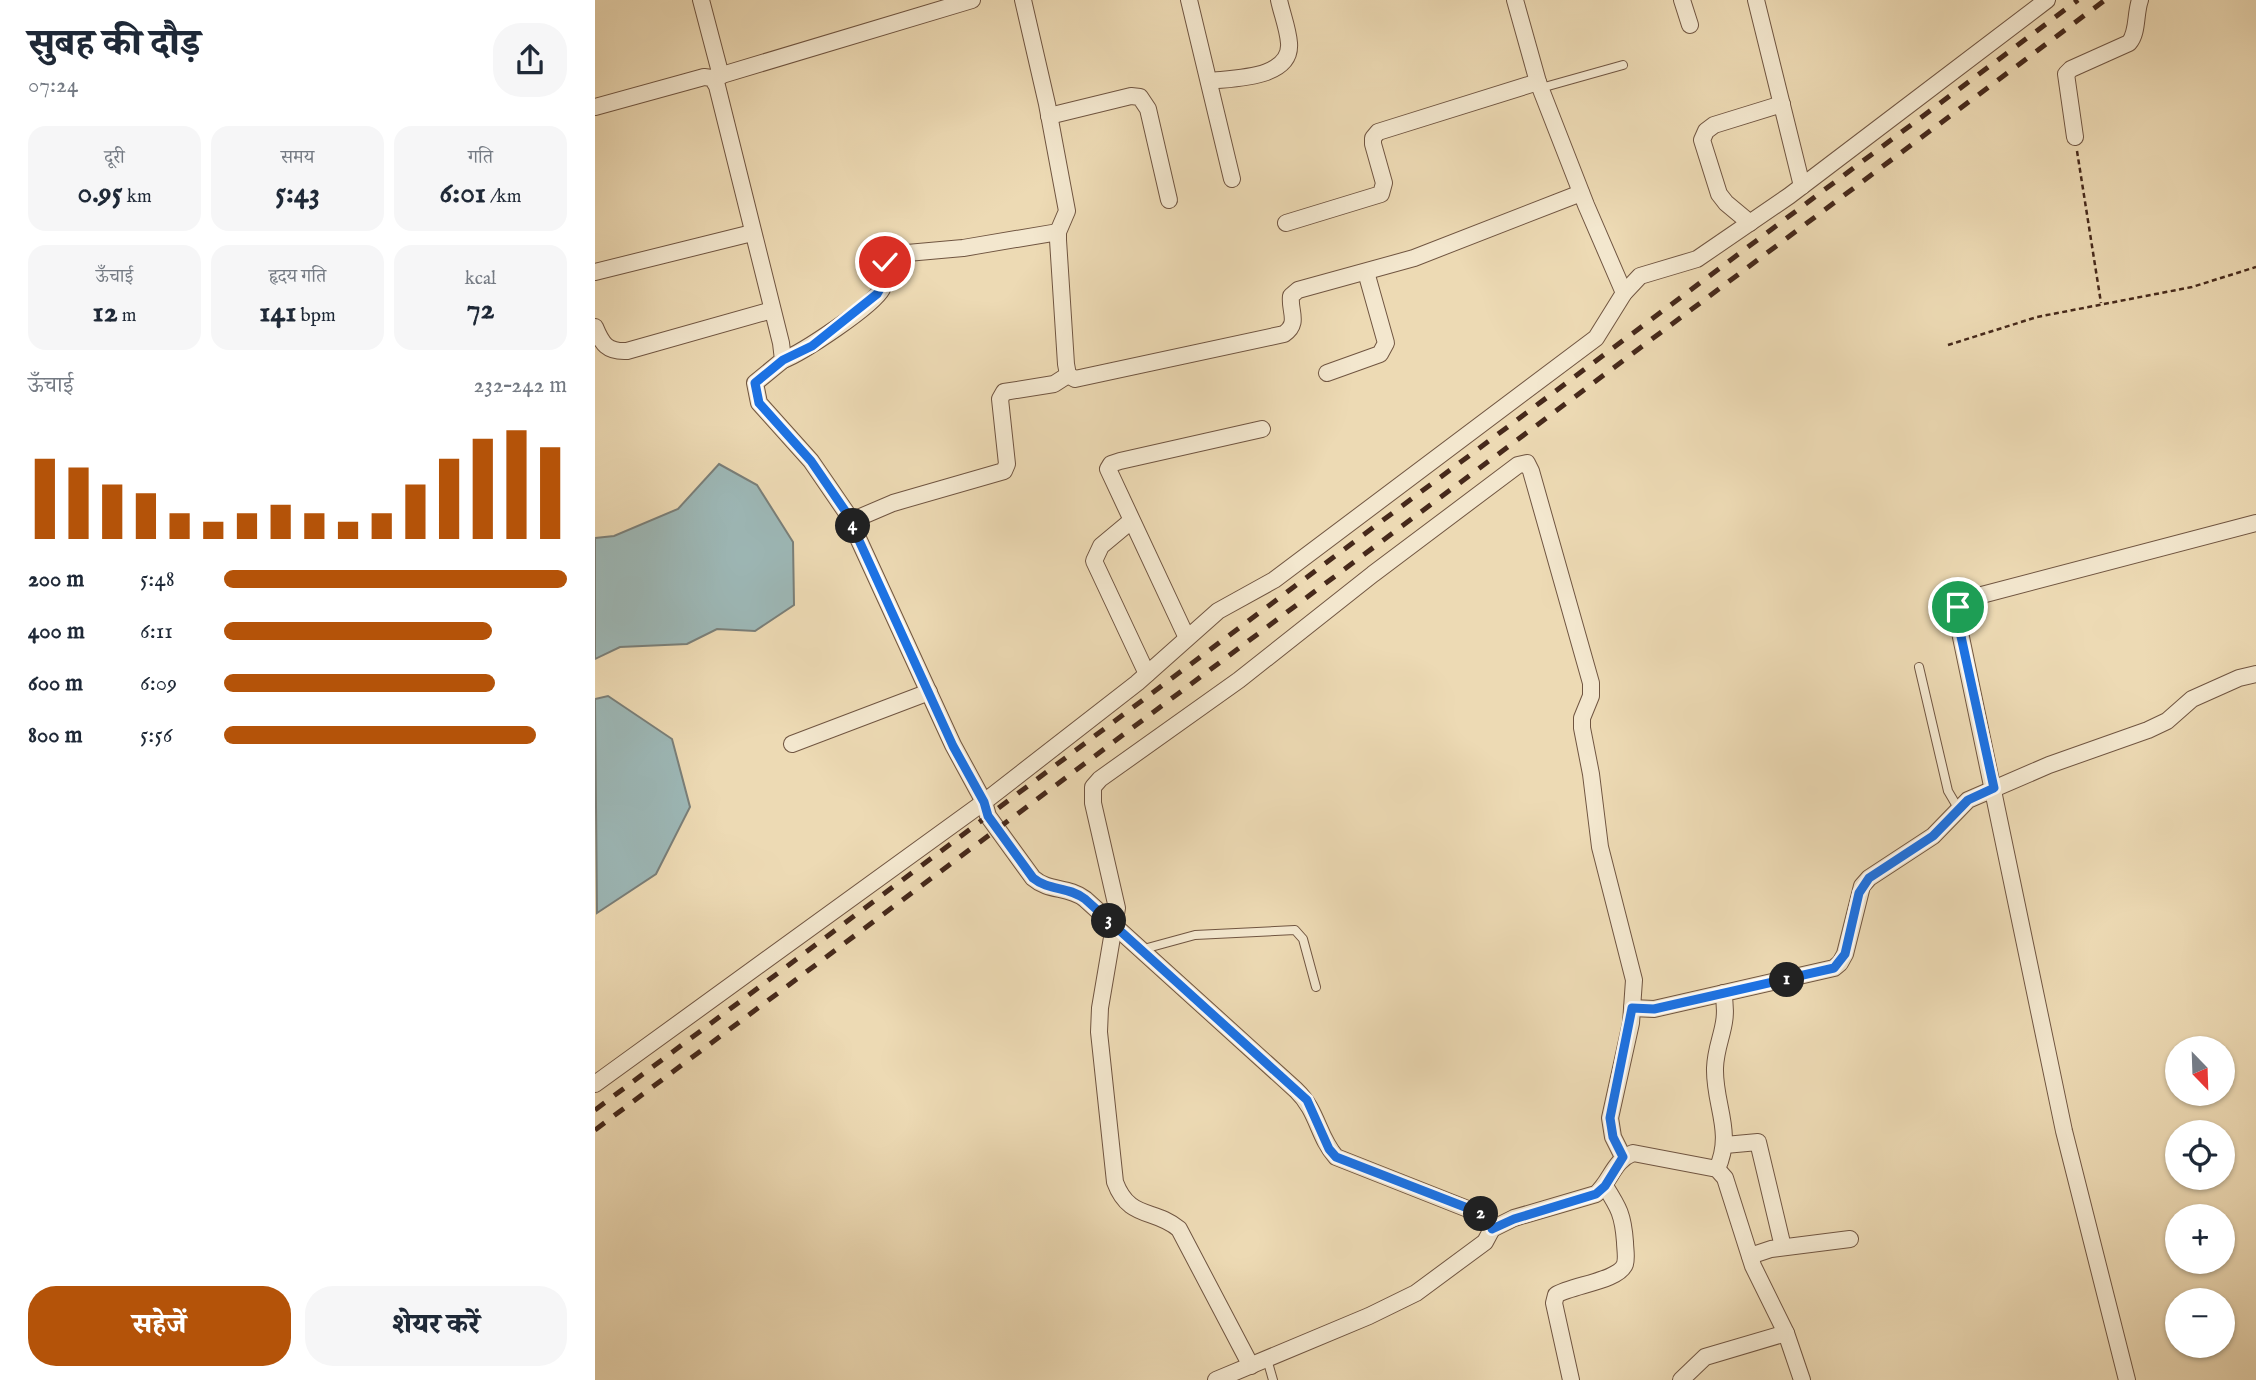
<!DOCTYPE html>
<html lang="hi">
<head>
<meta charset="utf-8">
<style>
  body { margin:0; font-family:"IM FELL English","Noto Serif Devanagari",serif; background:#f6f6f7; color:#1f2937; height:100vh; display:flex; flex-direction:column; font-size:26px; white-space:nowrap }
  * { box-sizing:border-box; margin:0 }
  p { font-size:23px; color:#747a83 }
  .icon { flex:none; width:38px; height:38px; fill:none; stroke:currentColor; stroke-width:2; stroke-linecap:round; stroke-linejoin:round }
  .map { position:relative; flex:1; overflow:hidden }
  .sheet { display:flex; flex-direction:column; background:#fff; width:595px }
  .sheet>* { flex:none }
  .needle { width:46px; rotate:157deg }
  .tools { position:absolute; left:1570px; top:1036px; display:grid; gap:14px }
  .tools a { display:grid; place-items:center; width:70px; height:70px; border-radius:50%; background:#fff; box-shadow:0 2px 5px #0004; font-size:35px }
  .pin { position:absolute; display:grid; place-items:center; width:60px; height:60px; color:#fff; margin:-30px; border:4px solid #fff; border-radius:50%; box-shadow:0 2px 7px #0007 }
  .km { position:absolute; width:35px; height:35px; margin:-18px; border-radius:50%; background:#222; color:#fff; font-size:19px; line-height:35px; text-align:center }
  .round { display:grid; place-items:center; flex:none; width:74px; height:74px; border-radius:28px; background:#f6f6f7 }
  .summary { display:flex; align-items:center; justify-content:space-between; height:119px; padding:0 28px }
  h1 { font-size:38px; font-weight:800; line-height:52px }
  .figures { display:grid; grid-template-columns:repeat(3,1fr); gap:10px; height:119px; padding:7px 28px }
  .figures div { display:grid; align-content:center; border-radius:18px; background:#f6f6f7; text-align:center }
  .figures b { font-size:30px; font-weight:800 }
  .figures small { font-size:19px; font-weight:400 }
  .figures p { font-size:19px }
  .chart { height:196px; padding:14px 28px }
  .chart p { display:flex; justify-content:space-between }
  .chart svg { width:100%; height:126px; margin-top:7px; stroke:#b45309; stroke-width:6 }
  .action { display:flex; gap:14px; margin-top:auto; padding:14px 28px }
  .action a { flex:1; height:80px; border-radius:28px; background:#b45309; color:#fff; font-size:28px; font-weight:800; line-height:80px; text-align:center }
  .action a+a { background:#f6f6f7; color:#1f2937 }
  ul { padding:0 28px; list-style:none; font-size:23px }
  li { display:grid; grid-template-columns:112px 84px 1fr; align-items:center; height:52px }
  li i { height:18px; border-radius:9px; background:#b45309 }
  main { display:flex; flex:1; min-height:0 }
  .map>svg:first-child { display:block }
</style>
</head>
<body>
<main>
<section class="sheet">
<div class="summary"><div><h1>सुबह की दौड़</h1><p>07:24</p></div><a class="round"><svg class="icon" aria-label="share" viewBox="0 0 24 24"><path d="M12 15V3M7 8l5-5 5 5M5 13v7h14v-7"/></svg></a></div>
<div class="figures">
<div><p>दूरी</p><b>0.95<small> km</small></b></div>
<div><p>समय</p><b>5:43</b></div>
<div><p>गति</p><b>6:01<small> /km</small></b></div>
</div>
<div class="figures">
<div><p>ऊँचाई</p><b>12<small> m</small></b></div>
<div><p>हृदय गति</p><b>141<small> bpm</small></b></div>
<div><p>kcal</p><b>72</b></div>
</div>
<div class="chart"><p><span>ऊँचाई</span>232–242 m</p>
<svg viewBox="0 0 160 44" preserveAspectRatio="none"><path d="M5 44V16M15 44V19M25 44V25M35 44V28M45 44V35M55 44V38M65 44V35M75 44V32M85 44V35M95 44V38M105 44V35M115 44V25M125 44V16M135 44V9M145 44V6M155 44V12"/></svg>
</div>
<ul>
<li><b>200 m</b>5:48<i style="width:100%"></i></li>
<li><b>400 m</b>6:11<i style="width:78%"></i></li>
<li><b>600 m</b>6:09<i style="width:79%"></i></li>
<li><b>800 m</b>5:56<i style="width:91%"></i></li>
</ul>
<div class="action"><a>सहेजें</a><a>शेयर करें</a></div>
</section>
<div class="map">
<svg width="1661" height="1380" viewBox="0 0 1661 1380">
  <rect width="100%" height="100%" fill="#eddab4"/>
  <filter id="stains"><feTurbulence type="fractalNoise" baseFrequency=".00286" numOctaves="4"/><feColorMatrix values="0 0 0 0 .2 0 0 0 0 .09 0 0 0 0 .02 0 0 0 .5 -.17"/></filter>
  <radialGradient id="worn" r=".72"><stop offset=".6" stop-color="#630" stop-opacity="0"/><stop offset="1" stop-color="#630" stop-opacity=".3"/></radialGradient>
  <!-- water -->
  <g fill="#9db8b7" stroke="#7a7f79" stroke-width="2">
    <polygon points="124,464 162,485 198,542 199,605 160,631 122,629 92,644 25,647 0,659 0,538 19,536 83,509"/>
    <polygon points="13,696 77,739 95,807 61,874 2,913 0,699"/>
  </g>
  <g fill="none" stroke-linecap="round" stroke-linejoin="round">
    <defs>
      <g id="service">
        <polyline points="946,88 1028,65"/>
        <polyline points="1324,667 1353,791 1363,808"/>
        <polyline points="545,950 600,935 700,930 708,939 721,987"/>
        <polyline points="672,1359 678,1380"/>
      </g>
      <g id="minor">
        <polyline points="106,0 126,76"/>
        <path d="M428,0L452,104L472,211L463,232V240L471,364L473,375L480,379L689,334C705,323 694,311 696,296L703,290L819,258L986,193"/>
        <polyline points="594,0 637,179"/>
        <polyline points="920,0 943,82 991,205 1029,293"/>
        <polyline points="1087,0 1095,25"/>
        <polyline points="1161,0 1207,186"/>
        <polyline points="117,78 377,0"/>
        <path d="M614,81C638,78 697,79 694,43C693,29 687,14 684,0"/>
        <path d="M0,107L109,77L117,78L122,86L186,343L188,360L160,383L164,403L216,461L251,512L358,745L389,802L393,816L438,878C454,892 473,886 490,899L701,1090C723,1111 723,1137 741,1157L888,1215L895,1220L897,1229L890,1242L821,1293L774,1316L621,1380"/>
        <polyline points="454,116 536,96 545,97 553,109 574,200"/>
        <path d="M1480,137L1471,74L1476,69L1534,43C1543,33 1540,14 1545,0"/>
        <polyline points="691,223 786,194 789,183 778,144 778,138 783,132 943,82"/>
        <polyline points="1155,223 1131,203 1124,194 1107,140 1111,131 1119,125 1187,104"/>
        <polyline points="0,272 157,233"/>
        <path d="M0,327C7,344 12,352 32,351L177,310"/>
        <path d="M188,360C207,353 278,306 287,289C291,281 289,270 291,262L301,254L368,248L463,232"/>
        <polyline points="732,373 785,354 791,343 771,272"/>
        <polyline points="256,521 298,503 409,471 412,464 405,399 409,392 459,384 473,375"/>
        <polyline points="536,521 506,546 499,561 552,674"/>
        <polyline points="592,638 513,469 516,464 525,461 667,429"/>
        <polyline points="197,744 334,692"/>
        <polyline points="1037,1008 1059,1009 1239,968 1245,963 1250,954 1267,886 1274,878 1338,836 1373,800 1454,765 1553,730 1572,721 1597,699 1644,678 1661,674"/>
        <polyline points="0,1084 389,802 542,683 623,611 679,580 1001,338 1029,293 1045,276 1102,259 1194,196 1452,0"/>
        <polyline points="1130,1145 1163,1142 1188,1247"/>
        <path d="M1122,1169C1139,1132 1119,1105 1120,1068C1121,1039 1135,1026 1128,993"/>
        <path d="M897,1229L919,1218L1001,1194C1016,1181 1018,1161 1038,1153L1122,1169L1130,1178L1158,1266L1191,1333L1207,1380"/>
        <polyline points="1155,1256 1176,1249 1255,1239"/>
        <path d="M656,1366L584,1229C559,1208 534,1220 520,1182L504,1032L505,1008L522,908L498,803V787L505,779L644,680L778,574L923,465L932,463L936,471L996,683V696L987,718V728L996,774L1005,847L1039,980L1036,1023L1015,1118L1018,1137L1028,1157"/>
        <path d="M976,1380L959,1303L961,1295C977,1285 1024,1281 1030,1264C1032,1257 1030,1249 1030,1242C1028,1215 1024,1208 1010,1186"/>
        <polyline points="1086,1380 1110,1357 1191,1333"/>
        <polyline points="1532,1380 1469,1131 1362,618 1363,607 1379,597 1661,523"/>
      </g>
    </defs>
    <!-- service casing -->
    <use href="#service" stroke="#705541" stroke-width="10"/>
    <!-- minor casing -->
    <use href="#minor" stroke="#705541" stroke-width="18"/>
    <!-- path -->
    <g stroke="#46291b" stroke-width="2.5" stroke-dasharray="5 3.5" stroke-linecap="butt">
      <polyline points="1482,151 1506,303"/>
      <polyline points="1353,345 1442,317 1597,287 1661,267"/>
    </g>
    <!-- service -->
    <use href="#service" stroke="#f3e7ce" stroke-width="8"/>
    <!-- minor -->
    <use href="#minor" stroke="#f3e7ce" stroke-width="16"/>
    <!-- rail -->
    <g stroke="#46291b" stroke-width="5" stroke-dasharray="12 12" stroke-linecap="butt">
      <polyline points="0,1110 1483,0"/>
      <polyline points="0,1130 1510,0"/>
    </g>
  </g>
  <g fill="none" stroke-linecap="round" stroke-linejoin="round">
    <defs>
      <path id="route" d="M290,262V280L282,294L217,346L188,360L160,383L164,403L216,461L251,512L358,746L389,802L393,816L438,878C454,891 473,886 490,899L712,1100L734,1149L741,1157L888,1214L895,1220L897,1229L919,1219L1001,1194L1010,1186L1028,1157L1018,1137L1015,1118L1037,1008L1059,1009L1239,968L1250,954L1264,893L1274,878L1338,836L1373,800L1399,788L1362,618L1363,607"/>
    </defs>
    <!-- route casing -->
    <use href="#route" stroke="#fff" stroke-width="14"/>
    <!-- route -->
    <use href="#route" stroke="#1a73e8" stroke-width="9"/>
  </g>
  <rect width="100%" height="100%" filter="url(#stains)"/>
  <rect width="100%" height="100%" fill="url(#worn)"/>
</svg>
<div class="tools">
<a><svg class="needle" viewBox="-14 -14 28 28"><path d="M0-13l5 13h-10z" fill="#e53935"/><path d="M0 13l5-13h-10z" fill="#747a83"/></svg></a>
<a><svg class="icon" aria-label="locate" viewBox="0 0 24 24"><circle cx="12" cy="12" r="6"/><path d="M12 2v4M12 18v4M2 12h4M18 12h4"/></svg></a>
<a>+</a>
<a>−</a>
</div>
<div class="pin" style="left:1363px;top:607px;background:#1e9e55"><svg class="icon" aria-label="arrive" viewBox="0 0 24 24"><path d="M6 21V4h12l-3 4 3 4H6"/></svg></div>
<div class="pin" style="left:290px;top:262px;background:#d93025"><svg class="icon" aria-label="check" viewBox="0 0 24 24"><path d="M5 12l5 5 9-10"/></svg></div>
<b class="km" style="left:1192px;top:980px">1</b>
<b class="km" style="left:886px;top:1214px">2</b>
<b class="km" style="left:514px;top:921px">3</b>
<b class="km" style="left:258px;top:526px">4</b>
</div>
</main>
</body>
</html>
